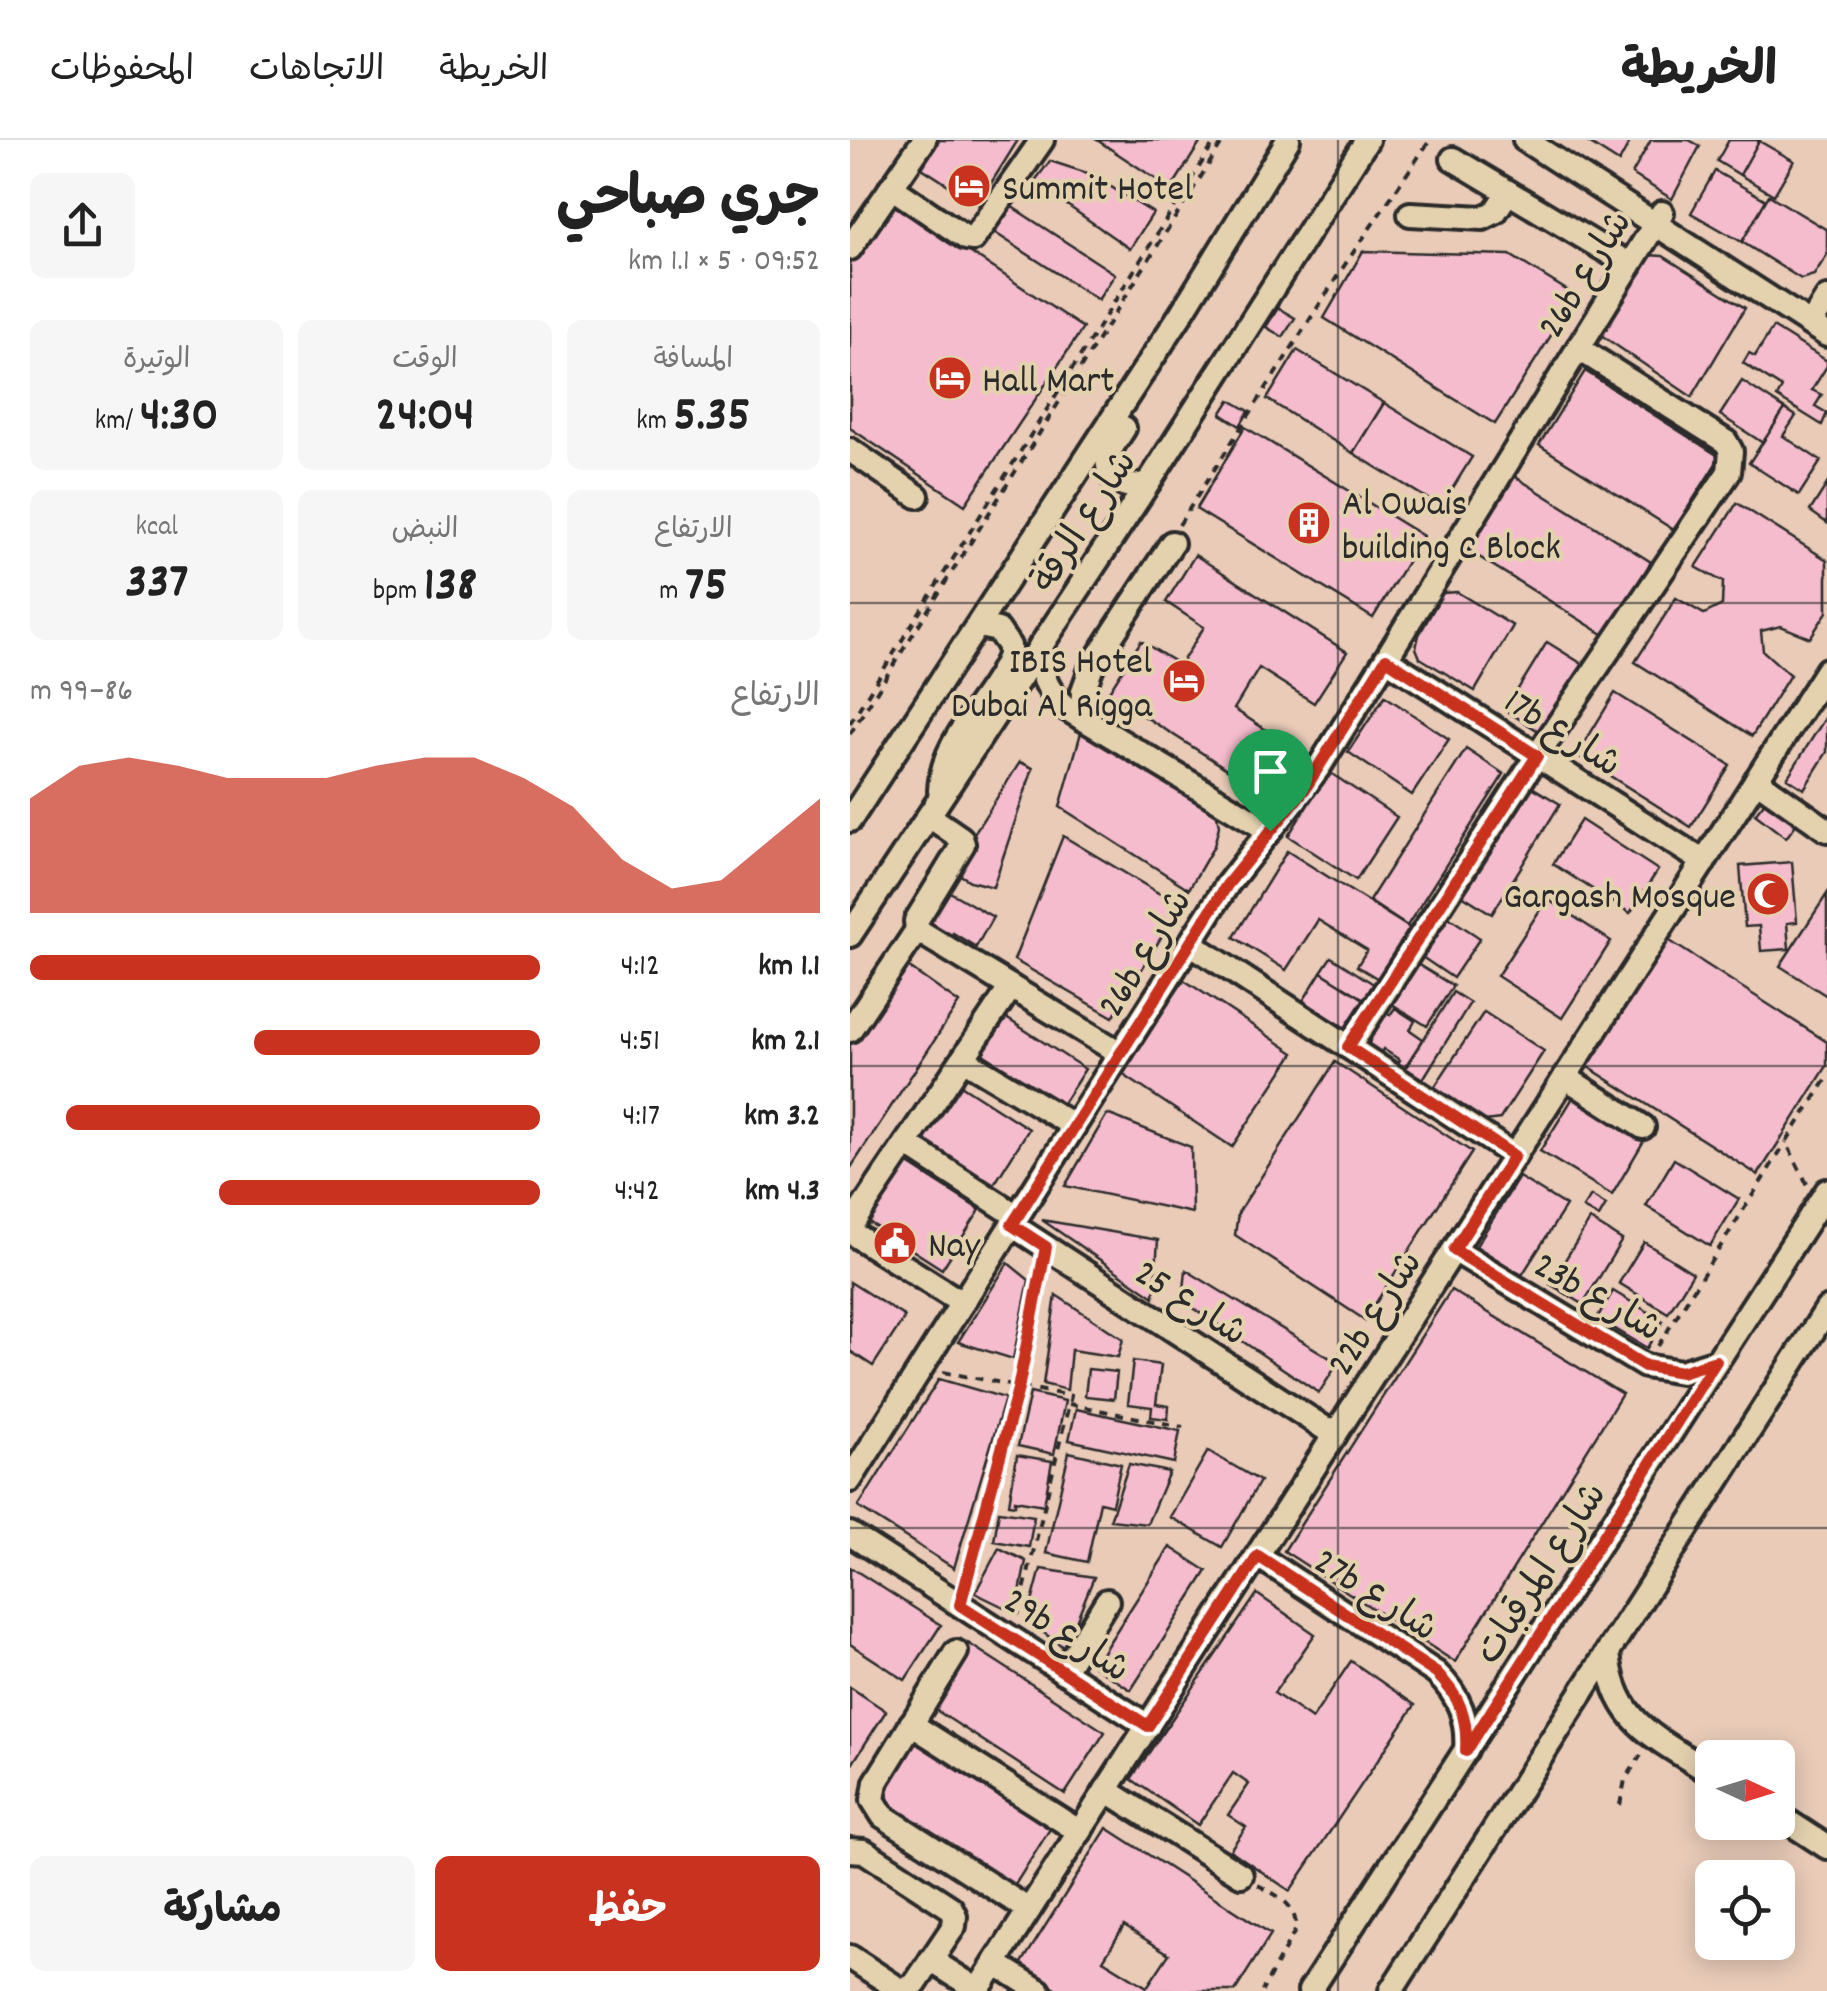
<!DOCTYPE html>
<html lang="ar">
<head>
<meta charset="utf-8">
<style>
  body { margin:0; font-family:Dekko,"Playpen Sans Arabic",sans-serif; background:#f6f6f6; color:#222; direction:rtl; height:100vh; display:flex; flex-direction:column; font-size:38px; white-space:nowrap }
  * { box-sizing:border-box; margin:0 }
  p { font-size:32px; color:#767676 }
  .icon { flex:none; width:55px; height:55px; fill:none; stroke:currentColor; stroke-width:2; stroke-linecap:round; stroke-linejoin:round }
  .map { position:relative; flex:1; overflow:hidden; direction:ltr }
  .sheet { display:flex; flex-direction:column; background:#fff; width:850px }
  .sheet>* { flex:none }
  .needle { width:65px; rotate:94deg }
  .fabs { position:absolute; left:845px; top:1600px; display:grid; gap:20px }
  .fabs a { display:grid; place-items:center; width:100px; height:100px; border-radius:15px; background:#fff; box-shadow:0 5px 25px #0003; font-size:50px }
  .pin { position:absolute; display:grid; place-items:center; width:85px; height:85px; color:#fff; margin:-102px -42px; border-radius:50% 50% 50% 0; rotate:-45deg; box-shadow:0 0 10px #0007 }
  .pin .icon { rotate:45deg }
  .round { display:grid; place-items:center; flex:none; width:105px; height:105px; border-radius:15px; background:#f6f6f6 }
  .overview { display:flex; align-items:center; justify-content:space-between; height:170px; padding:0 30px }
  h1 { font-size:55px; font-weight:700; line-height:75px }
  .figures { display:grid; grid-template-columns:repeat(3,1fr); gap:15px; height:170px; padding:10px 30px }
  .figures div { display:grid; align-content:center; border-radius:15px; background:#f6f6f6; text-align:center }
  .figures b { font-size:50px; font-weight:700 }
  .figures small { font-size:28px; font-weight:400 }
  .figures p { font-size:28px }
  .chart { height:280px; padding:20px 30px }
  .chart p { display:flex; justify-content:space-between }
  .chart svg { width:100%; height:180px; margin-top:10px; fill:#c8321e; opacity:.7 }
  .cta { display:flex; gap:20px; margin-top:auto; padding:20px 30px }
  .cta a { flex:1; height:115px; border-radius:15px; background:#c8321e; color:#fff; font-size:40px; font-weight:700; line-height:115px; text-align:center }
  .cta a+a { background:#f6f6f6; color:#222 }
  ul { padding:0 30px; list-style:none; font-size:32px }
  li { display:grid; grid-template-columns:160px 120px 1fr; align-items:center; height:75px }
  li i { height:25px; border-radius:12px; background:#c8321e }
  header { display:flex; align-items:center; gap:60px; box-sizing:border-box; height:140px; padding:0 50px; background:#fff; border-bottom:2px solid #e0e0e0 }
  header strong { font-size:48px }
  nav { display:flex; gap:55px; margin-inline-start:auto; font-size:35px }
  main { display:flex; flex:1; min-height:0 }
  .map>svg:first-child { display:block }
</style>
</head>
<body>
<header>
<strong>الخريطة</strong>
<nav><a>الخريطة</a><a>الاتجاهات</a><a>المحفوظات</a></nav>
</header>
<main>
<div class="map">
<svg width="977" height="1851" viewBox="0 0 977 1851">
  <rect width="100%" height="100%" fill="#e9cbb8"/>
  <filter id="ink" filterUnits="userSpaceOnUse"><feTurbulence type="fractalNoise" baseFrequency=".01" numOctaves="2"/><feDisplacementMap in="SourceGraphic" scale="20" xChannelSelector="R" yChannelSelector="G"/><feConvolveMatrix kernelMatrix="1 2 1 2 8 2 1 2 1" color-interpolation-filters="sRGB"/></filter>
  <g filter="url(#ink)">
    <!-- building -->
    <g fill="#f5bccd" stroke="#2b2b2b" stroke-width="2.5" fill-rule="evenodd">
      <polygon points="89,0 168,0 128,64 72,28"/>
      <polygon points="247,0 352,0 321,49"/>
      <polygon points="734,0 781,0 769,22"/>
      <polygon points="801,0 839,0 850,6 822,59 782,34"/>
      <polygon points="879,0 910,0 890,35 867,21"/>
      <polygon points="909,1 944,21 924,55 890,35"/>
      <polygon points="200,21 240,34 303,73 280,109 184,42"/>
      <polygon points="865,31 916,60 892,102 841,73"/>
      <polygon points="919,55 977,90 977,115 964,135 951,139 892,102"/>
      <polygon points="42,60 233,188 115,365 0,288 0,124"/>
      <polygon points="156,63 265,134 248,160 139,89"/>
      <polygon points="513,111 660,115 726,156 645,284 474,178"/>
      <polygon points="797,115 813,116 895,168 842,257 745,191"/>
      <polygon points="428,168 445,178 433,197 416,187"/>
      <polygon points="923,187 977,221 977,226 962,250 972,255 965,266 977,273 972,285 927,257 932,248 893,223 899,213 905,216"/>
      <polygon points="447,210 534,263 503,313 417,259"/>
      <polygon points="735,231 870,317 824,390 689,305"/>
      <polygon points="892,241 935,269 913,303 870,275"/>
      <polygon points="380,260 399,271 390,286 371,274"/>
      <polygon points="534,263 622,317 591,367 503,313"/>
      <polygon points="935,269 946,276 933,296 971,321 949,355 899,323"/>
      <polygon points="395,287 573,396 523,478 346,369"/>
      <polygon points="664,336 801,422 756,496 618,410"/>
      <polygon points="977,344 977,383 960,371"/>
      <polygon points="887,363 977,420 977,472 960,498 931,486 911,491 913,511 940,535 902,596 785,522 826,458 854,474 872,465 873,442 846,427"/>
      <polygon points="345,415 497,512 464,563 409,528 384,569 439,605 410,650 258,553 291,501 330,525 354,487 316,462"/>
      <polygon points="607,452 663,486 625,551 570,518 566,508 569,495 593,453"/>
      <polygon points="697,502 737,527 695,595 655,570"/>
      <polygon points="765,553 880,625 841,687 727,615"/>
      <polygon points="535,556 599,599 562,655 498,612"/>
      <polygon points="977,575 977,612 954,649 937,638"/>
      <polygon points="232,589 366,670 369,686 364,706 339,749 210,667"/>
      <polygon points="616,609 654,634 557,786 519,761"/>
      <polygon points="170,622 183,628 143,747 120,741 101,729"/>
      <polygon points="479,632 547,677 506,740 438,696"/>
      <polygon points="677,644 710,664 642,774 609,753"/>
      <polygon points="917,659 947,683 936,698 905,674"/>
      <polygon points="731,680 808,730 780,773 703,724"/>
      <polygon points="213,696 330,766 263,877 164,820"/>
      <polygon points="437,711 566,792 535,843 507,826 517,810 468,780 436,830 384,797"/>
      <polygon points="942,722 947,782 937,783 939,809 911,811 909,786 895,787 890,726"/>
      <polygon points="93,748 143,777 126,807 103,793 99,800 72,784"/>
      <polygon points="977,754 977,856 930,826"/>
      <polygon points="697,759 761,801 712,878 647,836"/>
      <polygon points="589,771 630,798 603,838 563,811"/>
      <polygon points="812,796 977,902 977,926 908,1035 732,923"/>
      <polygon points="481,817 530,848 520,863 471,832"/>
      <polygon points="51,822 109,863 0,1029 0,899"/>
      <polygon points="567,824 603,846 577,886 542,864"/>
      <polygon points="471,832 520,863 502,892 453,861"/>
      <polygon points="334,840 444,913 382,1007 272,934"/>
      <polygon points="603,852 620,863 573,939 555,929"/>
      <polygon points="527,867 540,875 545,868 565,881 560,890 573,899 551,933 544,929 550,920 533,909 528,917 515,909 521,900 511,894"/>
      <polygon points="634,872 694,911 650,979 635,981 583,949"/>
      <polygon points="150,874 235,929 212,965 127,910"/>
      <polygon points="485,922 622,1012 515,1180 385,1095 388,1073"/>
      <polygon points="106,942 179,989 142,1048 68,1000"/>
      <polygon points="724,956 795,999 762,1055 690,1011"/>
      <polygon points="257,974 341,1007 342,1073 215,1046"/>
      <polygon points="824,1019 889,1059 860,1106 796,1066"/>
      <polygon points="52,1020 130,1070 92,1129 14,1079"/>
      <polygon points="669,1037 716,1066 672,1135 626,1106"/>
      <polygon points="741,1056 756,1065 749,1077 733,1068"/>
      <polygon points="192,1080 308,1100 304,1157"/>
      <polygon points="740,1080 772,1100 733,1164 700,1144"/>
      <polygon points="794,1102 843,1133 818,1173 769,1143"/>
      <polygon points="158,1123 179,1140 163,1219 108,1202"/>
      <polygon points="336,1130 488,1223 469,1253 333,1161"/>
      <polygon points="0,1142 55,1177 23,1226 0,1211"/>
      <polygon points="601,1150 772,1254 605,1522 434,1411"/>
      <polygon points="763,1151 813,1181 797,1208 747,1178"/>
      <polygon points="206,1155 273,1199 268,1217 221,1210 217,1250 193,1244"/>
      <polygon points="283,1221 311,1225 306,1264 319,1266 318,1279 301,1277 302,1267 278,1264"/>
      <polygon points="238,1229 267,1232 264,1259 235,1256"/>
      <polygon points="89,1239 155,1258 104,1428 8,1367"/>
      <polygon points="180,1253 215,1261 204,1314 168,1306"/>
      <polygon points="226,1269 330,1291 324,1323 219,1300"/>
      <polygon points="358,1311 410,1341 372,1407 320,1377"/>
      <polygon points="219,1312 271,1324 262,1365 250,1362 237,1422 196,1413"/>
      <polygon points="167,1315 202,1321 194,1365 165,1360 165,1365 159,1364"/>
      <polygon points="279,1324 319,1332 297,1384 260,1380"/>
      <polygon points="149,1371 184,1376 179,1407 144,1401"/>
      <polygon points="320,1407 357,1431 281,1550 244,1526"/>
      <polygon points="149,1408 176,1421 166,1473 125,1453"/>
      <polygon points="0,1427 91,1485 55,1540 0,1504"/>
      <polygon points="191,1429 244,1437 215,1508 177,1481"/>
      <polygon points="407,1454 465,1494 424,1553 462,1579 501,1521 565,1565 440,1751 380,1710 396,1687 378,1675 399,1644 383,1633 348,1685 281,1639"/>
      <polygon points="118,1503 255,1592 215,1654 78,1565"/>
      <polygon points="0,1547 36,1571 1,1626 0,1625"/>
      <polygon points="64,1601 200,1689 163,1748 27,1660"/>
      <path d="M257,1688L421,1794L385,1851H209L170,1826ZM274,1786L319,1814L297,1847L253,1820Z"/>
    </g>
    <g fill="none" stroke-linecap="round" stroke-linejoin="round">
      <defs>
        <g id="minor">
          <polyline points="675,0 977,195"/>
          <polyline points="603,19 780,125"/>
          <polyline points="41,47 116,98 123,99 192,0"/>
          <polyline points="560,74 633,78 645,72 658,52"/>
          <polyline points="0,108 74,0"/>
          <polyline points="961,184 977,158"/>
          <path d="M274,288C269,297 259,307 258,318C255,343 280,351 299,342"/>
          <polyline points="0,310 67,356"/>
          <path d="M191,505C189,534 196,550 217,569L420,691"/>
          <polyline points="536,519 854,722"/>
          <polyline points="232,578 233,551 242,526 322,403"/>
          <polyline points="906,640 977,690"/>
          <path d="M90,651C92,597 139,564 159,516V506L148,490L129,486"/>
          <polyline points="79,676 111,698 113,704 66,781 67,790 270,913"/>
          <polyline points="0,680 331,174 438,0"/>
          <polyline points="0,795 299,342 517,0"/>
          <polyline points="340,803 665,1016"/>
          <polyline points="0,890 67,790"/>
          <polyline points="499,907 687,616 879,332 881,311 876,302 728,208"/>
          <polyline points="113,919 224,986"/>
          <polyline points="715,937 793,987"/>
          <polyline points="56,1004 167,1076"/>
          <polyline points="162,1085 485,1295"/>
          <polyline points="0,1087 161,847"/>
          <polyline points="0,1092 112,1163"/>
          <polyline points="604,1110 795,1226 831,1232 866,1221"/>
          <polyline points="0,1340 377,745 469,627 812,73"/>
          <polyline points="0,1394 298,1586"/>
          <path d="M408,1416L586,1533C610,1556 618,1579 616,1611"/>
          <path d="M758,1511C763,1584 808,1598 862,1634"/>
          <polyline points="106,1512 26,1642 23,1660 33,1676 179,1770"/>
          <polyline points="213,1532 257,1461"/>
          <polyline points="61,1584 230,1692"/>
          <polyline points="256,1650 391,1735"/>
          <polyline points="928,1675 977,1707"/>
          <polyline points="0,1710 14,1711 101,1768 105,1776 104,1786 65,1844 57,1849 47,1848 0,1817"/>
          <polyline points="81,1820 128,1850"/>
          <polyline points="145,1823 189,1851"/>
          <polyline points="127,1851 977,530"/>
          <polyline points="460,1851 977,1051"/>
          <polyline points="541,1851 977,1169"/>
        </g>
      </defs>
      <!-- minor casing -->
      <use href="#minor" stroke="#2b2b2b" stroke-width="30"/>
      <!-- path -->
      <g stroke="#2b2b2b" stroke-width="4" stroke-dasharray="8 8" stroke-linecap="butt">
        <polyline points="329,385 492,129 580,0"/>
        <polyline points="0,583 366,0"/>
        <polyline points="0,594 374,0"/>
        <polyline points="957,1044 936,1002 977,939"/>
        <polyline points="808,1206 936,1002"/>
        <polyline points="93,1232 221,1256 168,1475"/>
        <polyline points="219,1264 333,1287"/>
        <polyline points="117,1441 167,1249 191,1130"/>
        <polyline points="770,1665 775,1640 791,1615"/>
        <path d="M408,1745C428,1756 446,1763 446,1789L412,1851"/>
      </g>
      <!-- minor -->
      <use href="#minor" stroke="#e4d2af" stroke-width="22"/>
    </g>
  </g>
  <g fill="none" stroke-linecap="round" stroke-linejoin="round" filter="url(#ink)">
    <defs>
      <path id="route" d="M536,519L687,616L498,907L664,1016L604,1110L795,1226L831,1232L866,1221L616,1611C618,1578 610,1556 586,1533L408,1416L298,1586L110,1465L168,1249L196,1107L162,1085L377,745L454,650Z"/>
    </defs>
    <!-- route casing -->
    <use href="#route" stroke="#fff" stroke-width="20"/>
    <!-- route -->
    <use href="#route" stroke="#c8321e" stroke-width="12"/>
  </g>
  <!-- grid -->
  <path fill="none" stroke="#2b2b2b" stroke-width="2.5" stroke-opacity="0.55" d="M488,0V1851M0,463H977M0,926H977M0,1388H977"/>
  <!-- icons -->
  <defs>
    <symbol id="hotel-disc" viewBox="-11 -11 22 22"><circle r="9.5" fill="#c8321e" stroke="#e4d2af"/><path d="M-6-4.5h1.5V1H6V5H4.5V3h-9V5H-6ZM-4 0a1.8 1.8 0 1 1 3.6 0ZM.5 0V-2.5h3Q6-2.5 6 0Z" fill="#fff"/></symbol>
    <symbol id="building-disc" viewBox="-11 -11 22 22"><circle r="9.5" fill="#c8321e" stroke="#e4d2af"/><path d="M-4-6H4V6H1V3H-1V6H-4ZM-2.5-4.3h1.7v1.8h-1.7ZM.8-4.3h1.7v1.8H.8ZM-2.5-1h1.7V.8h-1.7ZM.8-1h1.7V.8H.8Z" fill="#fff"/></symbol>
    <symbol id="mosque-disc" viewBox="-11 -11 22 22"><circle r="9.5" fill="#c8321e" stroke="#e4d2af"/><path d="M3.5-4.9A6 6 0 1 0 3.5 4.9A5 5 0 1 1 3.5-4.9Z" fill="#fff"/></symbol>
    <symbol id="civic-disc" viewBox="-11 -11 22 22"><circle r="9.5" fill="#c8321e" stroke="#e4d2af"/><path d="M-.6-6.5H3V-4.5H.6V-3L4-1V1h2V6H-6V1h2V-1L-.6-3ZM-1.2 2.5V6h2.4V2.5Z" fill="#fff"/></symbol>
  </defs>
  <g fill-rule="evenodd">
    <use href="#hotel-disc" x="94" y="21" width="50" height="50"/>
    <use href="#hotel-disc" x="75" y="213" width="50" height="50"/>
    <use href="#building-disc" x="434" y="358" width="50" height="50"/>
    <use href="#hotel-disc" x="309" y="516" width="50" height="50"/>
    <use href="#mosque-disc" x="893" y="729" width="50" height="50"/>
    <use href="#civic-disc" x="20" y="1078" width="50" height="50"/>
  </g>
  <g text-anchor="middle" stroke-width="8" stroke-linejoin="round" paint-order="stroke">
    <!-- poi labels -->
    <g font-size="38" fill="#2b2b2b" stroke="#e4d2af" text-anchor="start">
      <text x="152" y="59">Summit Hotel</text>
      <text x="132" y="251">Hall Mart</text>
      <text x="492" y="374">Al Owais<tspan x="492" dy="44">building C Block</tspan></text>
      <text x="302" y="532" text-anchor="end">IBIS Hotel<tspan x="302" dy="44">Dubai Al Rigga</tspan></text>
      <text x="886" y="767" text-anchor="end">Gargash Mosque</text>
      <text x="78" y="1116">Nay</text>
    </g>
    <!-- street labels -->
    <g font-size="38" fill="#2b2b2b" stroke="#e4d2af">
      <text transform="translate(733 133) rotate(-58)" y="13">26b شارع</text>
      <text transform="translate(232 380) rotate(-57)" y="13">شارع الرقة</text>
      <text transform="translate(714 591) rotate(33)" y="13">17b شارع</text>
      <text transform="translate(293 812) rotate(-58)" y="13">26b شارع</text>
      <text transform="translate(749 1155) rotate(30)" y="13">23b شارع</text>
      <text transform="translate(342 1161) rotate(33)" y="13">شارع 25</text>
      <text transform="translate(523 1172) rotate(-57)" y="13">22b شارع</text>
      <text transform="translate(689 1432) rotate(-57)" y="13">شارع المرقبات</text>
      <text transform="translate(527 1453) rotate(33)" y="13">27b شارع</text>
      <text transform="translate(218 1493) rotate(33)" y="13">29b شارع</text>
    </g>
  </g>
</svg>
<div class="fabs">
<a><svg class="needle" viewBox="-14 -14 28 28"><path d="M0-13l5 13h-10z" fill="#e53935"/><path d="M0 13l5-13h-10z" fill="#767676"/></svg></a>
<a><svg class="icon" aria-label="locate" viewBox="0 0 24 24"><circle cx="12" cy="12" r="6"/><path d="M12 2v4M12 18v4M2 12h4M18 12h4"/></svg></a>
</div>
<div class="pin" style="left:420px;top:691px;background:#1e9e55"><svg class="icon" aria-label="arrive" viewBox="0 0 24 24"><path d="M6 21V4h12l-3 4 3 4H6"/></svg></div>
</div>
<section class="sheet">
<div class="overview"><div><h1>جري صباحي</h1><p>09:52 · 5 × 1.1 km</p></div><a class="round"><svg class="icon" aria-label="share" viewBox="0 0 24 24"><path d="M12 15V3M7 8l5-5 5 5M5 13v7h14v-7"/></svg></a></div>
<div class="figures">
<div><p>المسافة</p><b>5.35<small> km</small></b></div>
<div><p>الوقت</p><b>24:04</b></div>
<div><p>الوتيرة</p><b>4:30<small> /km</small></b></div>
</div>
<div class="figures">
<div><p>الارتفاع</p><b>75<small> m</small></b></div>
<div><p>النبض</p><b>138<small> bpm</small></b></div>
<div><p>kcal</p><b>337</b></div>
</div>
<div class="chart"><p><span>الارتفاع</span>86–99 m</p>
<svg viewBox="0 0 160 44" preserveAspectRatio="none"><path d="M0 44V16L10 8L20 6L30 8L40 11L50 11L60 11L70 8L80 6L90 6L100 11L110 18L120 31L130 38L140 36L150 26L160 16V44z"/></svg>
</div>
<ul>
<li><b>1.1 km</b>4:12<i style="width:100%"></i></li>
<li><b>2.1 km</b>4:51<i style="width:56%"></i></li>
<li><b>3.2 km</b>4:17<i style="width:93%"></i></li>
<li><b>4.3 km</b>4:42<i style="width:63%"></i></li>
</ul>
<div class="cta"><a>حفظ</a><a>مشاركة</a></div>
</section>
</main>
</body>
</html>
